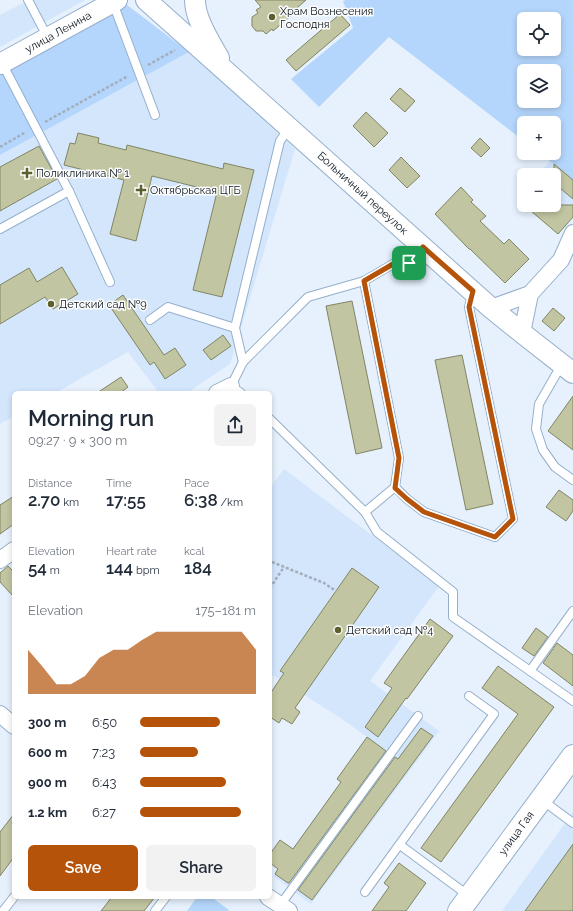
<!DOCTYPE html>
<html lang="en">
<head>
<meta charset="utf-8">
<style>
  body { margin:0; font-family:Raleway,sans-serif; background:#f2f2f3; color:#1f2937; height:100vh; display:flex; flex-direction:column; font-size:15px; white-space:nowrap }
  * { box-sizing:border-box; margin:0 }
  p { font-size:13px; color:#747a83 }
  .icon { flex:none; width:22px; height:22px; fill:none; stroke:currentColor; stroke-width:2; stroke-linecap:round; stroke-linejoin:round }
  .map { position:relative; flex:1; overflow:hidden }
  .details { position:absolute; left:12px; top:391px; width:260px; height:508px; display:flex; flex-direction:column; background:#fff; border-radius:6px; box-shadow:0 2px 6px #0003 }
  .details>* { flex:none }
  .tools { position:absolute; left:517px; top:12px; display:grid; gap:8px }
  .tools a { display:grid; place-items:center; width:44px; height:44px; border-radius:6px; background:#fff; box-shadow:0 2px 6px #0003; font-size:20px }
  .pin { position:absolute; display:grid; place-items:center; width:34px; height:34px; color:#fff; margin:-17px; border-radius:8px; box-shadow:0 2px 6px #0006 }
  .round { display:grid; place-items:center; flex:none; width:42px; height:42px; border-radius:6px; background:#f2f2f3 }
  .summary { display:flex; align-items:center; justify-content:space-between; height:68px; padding:0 16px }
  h1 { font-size:22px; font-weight:600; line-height:30px }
  .figures { display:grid; grid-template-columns:repeat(3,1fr); gap:6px; height:68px; padding:4px 16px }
  .figures div { display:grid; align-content:center }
  .figures b { font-size:17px; font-weight:600 }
  .figures small { font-size:11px; font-weight:400 }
  .figures p { font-size:11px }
  .chart { height:112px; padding:8px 16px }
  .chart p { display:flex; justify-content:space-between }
  .chart svg { width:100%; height:72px; margin-top:4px; fill:#b45309; opacity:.7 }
  .action { display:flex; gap:8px; margin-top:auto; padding:8px 16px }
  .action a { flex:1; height:46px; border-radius:6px; background:#b45309; color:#fff; font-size:16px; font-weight:600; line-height:46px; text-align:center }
  .action a+a { background:#f2f2f3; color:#1f2937 }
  ul { padding:0 16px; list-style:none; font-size:13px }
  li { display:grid; grid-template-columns:64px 48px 1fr; align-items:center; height:30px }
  li i { height:10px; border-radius:5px; background:#b45309 }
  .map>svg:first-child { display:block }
</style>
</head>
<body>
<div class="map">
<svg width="573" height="911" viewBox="0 0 573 911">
  <rect width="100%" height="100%" fill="#e6f1fd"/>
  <!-- built -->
  <g fill="#d3e6fc">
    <polygon points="29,0 85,0 0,47 0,15"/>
    <polygon points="189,52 295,149 230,364 187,393 159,393 128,352 55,393 14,393 14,416 0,424 0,155"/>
    <polygon points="550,161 573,180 573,216 554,205 554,175 538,175"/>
    <polygon points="284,469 439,586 370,681 439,731 311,904 273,876 341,782 337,779 367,737 342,719 273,675 270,678 270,488"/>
    <polygon points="573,812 573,911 502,911"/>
  </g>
  <!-- green -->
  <g fill="#b4d6fc" fill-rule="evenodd">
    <path d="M346,0H573V180L540,153H554V123H524V141L389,37L319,107L291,79L353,28L343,1ZM524,19H554V49H524ZM524,71H554V101H524Z"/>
    <polygon points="127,5 189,52 0,155 0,75"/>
    <polygon points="197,897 211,897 229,910 228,911 187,911"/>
  </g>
  <!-- building -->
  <g fill="#c2c5a1" stroke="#818562">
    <polygon points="255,0 306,0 290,14 292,15 273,31 272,29 266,34 263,31 256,31 252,26 252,17 258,13 256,10 261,7"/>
    <polygon points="340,14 350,25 296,71 286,60"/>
    <polygon points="400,88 415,101 405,112 390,99"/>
    <polygon points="366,112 388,133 374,147 353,126"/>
    <polygon points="78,133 99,138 98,143 126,150 127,145 223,169 224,163 254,170 222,297 193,290 217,192 152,176 136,241 110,234 124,180 64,165 70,143 75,144"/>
    <polygon points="480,138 490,148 481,157 471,148"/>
    <polygon points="39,146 57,179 0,211 0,167"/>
    <polygon points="401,157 420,176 407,188 389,170"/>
    <polygon points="554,164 573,180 573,199 554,183"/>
    <polygon points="461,187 473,200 471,202 486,216 480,221 504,244 509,239 529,259 505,283 470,249 469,249 435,214"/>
    <polygon points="524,205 573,205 573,217 558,234"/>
    <polygon points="62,267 78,294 53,309 45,297 0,324 0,285 29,268 37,282"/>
    <polygon points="123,295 164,355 175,348 186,365 165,379 154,362 150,365 109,305"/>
    <polygon points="352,301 382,448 356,454 326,306"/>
    <polygon points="553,308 565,318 554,331 542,321"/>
    <polygon points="223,335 231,346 211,360 203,350"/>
    <polygon points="462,355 493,504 466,510 435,360"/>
    <polygon points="121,377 128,387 120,393 97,393"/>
    <polygon points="573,396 573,450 548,431"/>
    <polygon points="559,490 573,500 573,511 566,521 546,507"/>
    <polygon points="14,496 14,524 0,534 0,505"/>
    <polygon points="8,566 14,572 14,597 0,582 0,573"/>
    <polygon points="352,568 379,587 295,708 300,712 292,724 282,718 279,723 270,717 270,694 284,673 280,671"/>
    <polygon points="430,619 453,636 407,699 406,698 378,737 365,727 392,688 384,683"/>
    <polygon points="536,628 548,637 534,656 522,648"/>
    <polygon points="557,643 573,655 573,686 543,663"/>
    <polygon points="498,666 554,707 441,862 421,848 518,714 482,688"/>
    <polygon points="421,728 433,736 312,900 298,890 395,757 398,759"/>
    <polygon points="367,737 386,751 289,883 288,883 275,874 278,869 270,863 270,854 280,840 293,849 341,782 337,779"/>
    <polygon points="14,814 14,857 0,876 0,832"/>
    <polygon points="573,844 573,911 525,911"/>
    <polygon points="399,863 426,883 406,911 372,911 389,887 384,883"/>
    <polygon points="112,897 155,897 144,911 101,911"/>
  </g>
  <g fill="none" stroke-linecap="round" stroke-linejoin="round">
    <defs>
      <g id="service">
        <polyline points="28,0 48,38"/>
        <polyline points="113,3 155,115"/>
        <polyline points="2,63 69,191 110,282"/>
        <polyline points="0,229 69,191"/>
        <polyline points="423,248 409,263 393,264 364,281 399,458 395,487 407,499 424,512 495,537 513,519 469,307 473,292"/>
        <polyline points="150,320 168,307 235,328"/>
        <polyline points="243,362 235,328 280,141 289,128"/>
        <polyline points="562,364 539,404 536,429 543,450 555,467 573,480"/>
        <polyline points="241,393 231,386 243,362 308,297 364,281"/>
        <polyline points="270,419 365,512 377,532 453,592 453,617 573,701"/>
        <polyline points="365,512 395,487"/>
        <polyline points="530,671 573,611"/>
        <polyline points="542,800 573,823"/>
        <polyline points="400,845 469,896"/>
        <polyline points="365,892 494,714 469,696"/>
        <polyline points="281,904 418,716"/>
        <polyline points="3,911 14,897"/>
        <polyline points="155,911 166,897"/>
      </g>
      <g id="minor">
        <polyline points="491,308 530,294 561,260 573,233"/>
        <polyline points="522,333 530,294"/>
        <polyline points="217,393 231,386"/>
        <polyline points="0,560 14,550"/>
        <polyline points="0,714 14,726"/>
        <polyline points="268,897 289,911"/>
      </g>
      <g id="tertiary">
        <polyline points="146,0 491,308 522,333 573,373"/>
        <path d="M195,0C195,19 210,42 219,58"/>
        <polyline points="0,64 117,0"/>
      </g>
      <polyline id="secondary" points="459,911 573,756"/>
    </defs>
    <!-- service casing -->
    <use href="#service" stroke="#95afcb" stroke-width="10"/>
    <!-- minor casing -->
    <use href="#minor" stroke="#95afcb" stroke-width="18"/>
    <!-- tertiary casing -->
    <use href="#tertiary" stroke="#95afcb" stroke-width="22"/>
    <!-- secondary casing -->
    <use href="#secondary" stroke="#95afcb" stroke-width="24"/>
    <!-- path -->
    <g stroke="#a4aeba" stroke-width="2.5" stroke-dasharray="3 2" stroke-linecap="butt">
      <polyline points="148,65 175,50"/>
      <polyline points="45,122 128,76"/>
      <polyline points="0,147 26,132"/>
      <polyline points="272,562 324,583 336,591"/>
      <polyline points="270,588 284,567"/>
    </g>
    <!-- service -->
    <use href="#service" stroke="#fff" stroke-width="8"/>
    <!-- minor -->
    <use href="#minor" stroke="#fff" stroke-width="16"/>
    <!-- tertiary -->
    <use href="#tertiary" stroke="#fff" stroke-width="20"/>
    <!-- secondary -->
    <use href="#secondary" stroke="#fff" stroke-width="22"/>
  </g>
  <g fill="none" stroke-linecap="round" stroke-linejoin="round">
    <defs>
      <polygon id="route" points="423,247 473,291 469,307 513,519 495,537 424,512 407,499 395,488 399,458 364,281 393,264 409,263"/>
    </defs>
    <!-- route casing -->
    <use href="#route" stroke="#fff" stroke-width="8"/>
    <!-- route -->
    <use href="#route" stroke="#b45309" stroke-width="5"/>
  </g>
  <!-- markers -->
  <g fill="#5d602d" stroke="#fdfdfd" stroke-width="1.5">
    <circle cx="272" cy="17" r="4"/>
    <path d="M25 167h4v4h4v4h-4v4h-4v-4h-4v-4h4z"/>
    <path d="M139 184h4v4h4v4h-4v4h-4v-4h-4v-4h4z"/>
    <circle cx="51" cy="304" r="4"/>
    <circle cx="338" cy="630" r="4"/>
  </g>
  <g text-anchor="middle" stroke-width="3" stroke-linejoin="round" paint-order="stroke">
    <!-- poi labels -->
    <g font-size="11" fill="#0c1620" stroke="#fdfdfd" text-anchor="start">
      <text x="280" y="15">Храм Вознесения<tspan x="280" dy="13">Господня</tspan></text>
      <text x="36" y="177">Поликлиника № 1</text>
      <text x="150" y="194">Октябрьская ЦГБ</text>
      <text x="59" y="308">Детский сад №9</text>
      <text x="346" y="634">Детский сад №4</text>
    </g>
    <!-- street labels -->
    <g font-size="11" fill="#0c1620" stroke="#fdfdfd">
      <text transform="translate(58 32) rotate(-29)" y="4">улица Ленина</text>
      <text transform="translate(363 193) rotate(42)" y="4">Больничный переулок</text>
      <text transform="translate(516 833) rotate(-54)" y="4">улица Гая</text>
    </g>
  </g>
</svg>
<div class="tools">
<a><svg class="icon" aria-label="locate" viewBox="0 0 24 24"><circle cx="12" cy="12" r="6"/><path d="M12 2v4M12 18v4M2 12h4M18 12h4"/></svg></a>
<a><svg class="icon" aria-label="layers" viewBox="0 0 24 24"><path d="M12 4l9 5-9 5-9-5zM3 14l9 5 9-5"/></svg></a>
<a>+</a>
<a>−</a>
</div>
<div class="pin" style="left:409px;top:263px;background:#1e9e55"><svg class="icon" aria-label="arrive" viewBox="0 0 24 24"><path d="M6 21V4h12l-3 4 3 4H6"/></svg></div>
<section class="details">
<div class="summary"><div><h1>Morning run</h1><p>09:27 · 9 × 300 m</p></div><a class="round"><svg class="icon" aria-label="share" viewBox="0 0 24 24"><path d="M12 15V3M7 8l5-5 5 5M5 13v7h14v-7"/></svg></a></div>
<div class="figures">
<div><p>Distance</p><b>2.70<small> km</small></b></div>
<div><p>Time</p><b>17:55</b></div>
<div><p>Pace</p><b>6:38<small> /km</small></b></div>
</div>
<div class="figures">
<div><p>Elevation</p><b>54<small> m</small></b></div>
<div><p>Heart rate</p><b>144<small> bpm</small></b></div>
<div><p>kcal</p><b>184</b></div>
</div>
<div class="chart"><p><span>Elevation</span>175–181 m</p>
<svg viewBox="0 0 160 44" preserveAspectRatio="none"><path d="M0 44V17L10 27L20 38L30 38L40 33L50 22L60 17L70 17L80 11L90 6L100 6L110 6L120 6L130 6L140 6L150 6L160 17V44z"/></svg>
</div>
<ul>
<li><b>300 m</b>6:50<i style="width:69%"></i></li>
<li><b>600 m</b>7:23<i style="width:50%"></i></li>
<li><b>900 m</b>6:43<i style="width:74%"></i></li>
<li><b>1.2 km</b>6:27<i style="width:87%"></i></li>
</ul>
<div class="action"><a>Save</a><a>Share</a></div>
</section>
</div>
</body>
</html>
